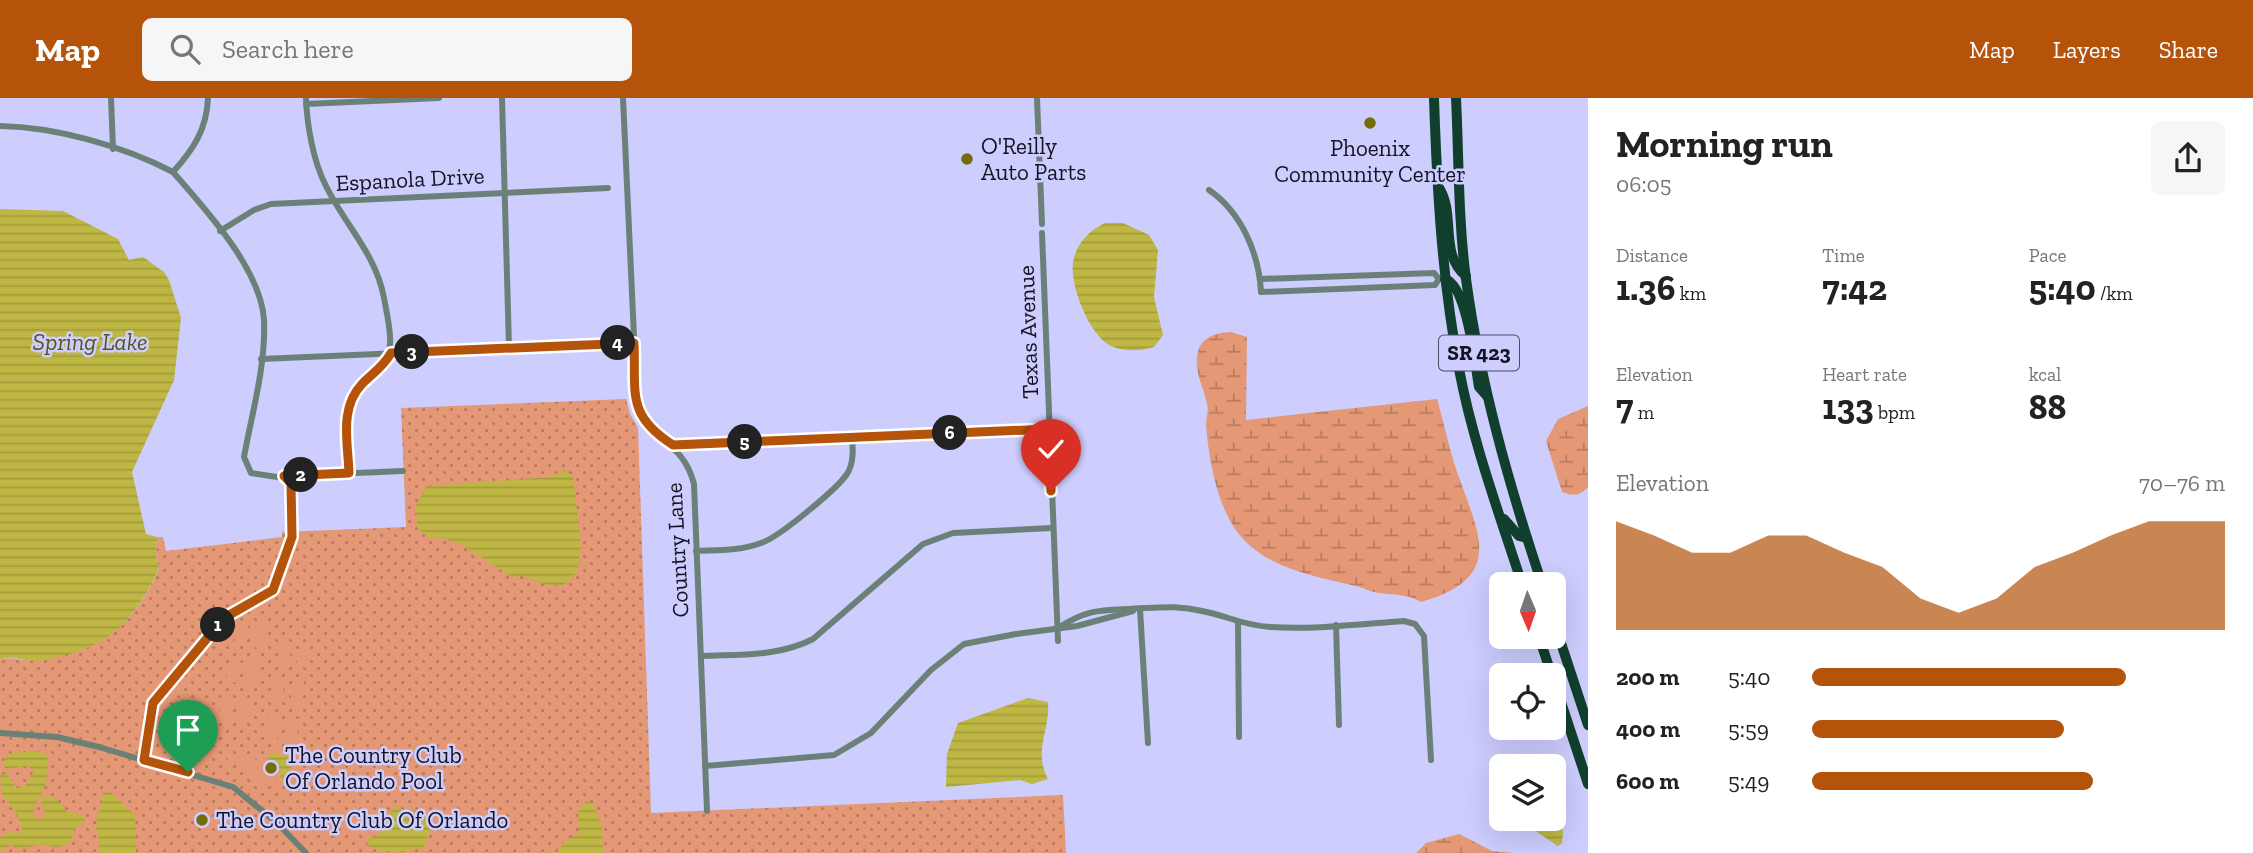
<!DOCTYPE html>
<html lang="en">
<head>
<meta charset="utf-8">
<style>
  body { margin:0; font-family:"Zilla Slab",serif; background:#f6f6f6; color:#222; height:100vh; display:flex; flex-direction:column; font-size:26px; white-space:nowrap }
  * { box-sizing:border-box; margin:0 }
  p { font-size:23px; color:#767676 }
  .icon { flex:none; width:38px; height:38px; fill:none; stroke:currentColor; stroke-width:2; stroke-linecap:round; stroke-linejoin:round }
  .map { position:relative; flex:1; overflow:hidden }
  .sheet { display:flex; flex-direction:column; background:#fff; width:665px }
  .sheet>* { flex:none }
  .needle { width:46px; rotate:178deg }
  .controls { position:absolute; left:1489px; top:474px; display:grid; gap:14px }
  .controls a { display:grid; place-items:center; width:77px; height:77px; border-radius:10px; background:#fff; box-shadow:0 7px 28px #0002; font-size:35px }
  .pin { position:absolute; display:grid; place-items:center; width:60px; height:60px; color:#fff; margin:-72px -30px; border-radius:50% 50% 50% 0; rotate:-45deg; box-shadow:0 0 7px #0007 }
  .pin .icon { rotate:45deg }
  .km { position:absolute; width:35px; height:35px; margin:-18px; border-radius:50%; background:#222; color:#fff; font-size:19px; line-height:35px; text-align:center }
  .round { display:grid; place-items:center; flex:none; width:74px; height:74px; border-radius:10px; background:#f6f6f6 }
  .overview { display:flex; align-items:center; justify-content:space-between; height:119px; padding:0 28px }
  h1 { font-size:38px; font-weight:800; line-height:52px }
  .metrics { display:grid; grid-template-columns:repeat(3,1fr); gap:10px; height:119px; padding:7px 28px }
  .metrics div { display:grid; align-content:center }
  .metrics b { font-size:35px; font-weight:800 }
  .metrics small { font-size:19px; font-weight:400 }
  .metrics p { font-size:19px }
  .chart { height:196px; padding:14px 28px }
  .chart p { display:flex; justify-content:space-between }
  .chart svg { width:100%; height:126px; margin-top:7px; fill:#b45309; opacity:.7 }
  ul { padding:0 28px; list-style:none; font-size:23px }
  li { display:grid; grid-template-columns:112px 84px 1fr; align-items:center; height:52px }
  li i { height:18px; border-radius:9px; background:#b45309 }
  header { display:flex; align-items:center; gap:42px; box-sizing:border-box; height:98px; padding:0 35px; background:#b45309; color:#fff }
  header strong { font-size:33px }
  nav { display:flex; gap:38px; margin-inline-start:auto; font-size:24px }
  .search { width:490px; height:63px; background:#f6f6f6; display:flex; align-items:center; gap:18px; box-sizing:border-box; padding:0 24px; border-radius:10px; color:#767676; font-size:26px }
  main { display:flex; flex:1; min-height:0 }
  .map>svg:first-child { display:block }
</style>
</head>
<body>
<header>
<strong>Map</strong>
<div class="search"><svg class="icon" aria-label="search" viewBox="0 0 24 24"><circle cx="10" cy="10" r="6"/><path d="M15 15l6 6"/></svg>Search here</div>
<nav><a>Map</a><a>Layers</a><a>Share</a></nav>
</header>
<main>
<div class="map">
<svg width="1588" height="755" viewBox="0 0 1588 755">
  <defs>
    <pattern id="grass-dots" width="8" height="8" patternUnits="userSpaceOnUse" patternTransform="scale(1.75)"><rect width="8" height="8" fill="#e59875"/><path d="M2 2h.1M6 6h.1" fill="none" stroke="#b87b60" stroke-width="1.8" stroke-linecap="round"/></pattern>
    <pattern id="wetland-marsh" width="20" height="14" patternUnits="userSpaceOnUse" patternTransform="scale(1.75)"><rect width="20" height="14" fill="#e59875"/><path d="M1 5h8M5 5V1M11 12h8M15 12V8" fill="none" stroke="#b87b60"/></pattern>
    <pattern id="water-rules" width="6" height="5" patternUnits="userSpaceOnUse" patternTransform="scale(1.75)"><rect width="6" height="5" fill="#bfb744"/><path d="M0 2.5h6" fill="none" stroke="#a39c3b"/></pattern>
  </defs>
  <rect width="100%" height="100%" fill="#cdcdfe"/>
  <!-- grass -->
  <path fill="url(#grass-dots)" d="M626,301L630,316L638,330L651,715L1063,697L1066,755H0V562C11,557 21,564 31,562C102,548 128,538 159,471L156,459L157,439H163L166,453L282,439V434L406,429L401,310Z"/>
  <!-- wetland -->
  <g fill="url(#wetland-marsh)">
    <path d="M1231,234L1247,239L1246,322L1437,301C1444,325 1449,350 1457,374C1479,437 1506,479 1421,504C1401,492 1383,500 1363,490C1323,479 1276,474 1245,443C1218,416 1209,364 1206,327C1206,320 1209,314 1207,306C1204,289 1193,273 1198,254C1202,238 1217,235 1231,234Z"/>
    <path d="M1588,308V389C1580,398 1573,398 1562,394L1546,343L1558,321Z"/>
    <polygon points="1459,736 1492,753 1515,755 1416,755 1426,745"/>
  </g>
  <!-- pitch -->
  <g fill="#e59875">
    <polygon points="237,522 249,524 245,548 234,546"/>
    <polygon points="256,524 267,526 264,550 252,549"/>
    <polygon points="281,542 292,544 289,568 277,566"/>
    <polygon points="300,545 311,546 307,570 296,569"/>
    <polygon points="230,559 241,561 237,585 226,583"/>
    <polygon points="248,562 260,563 256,587 245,586"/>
    <polygon points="274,579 285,581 282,605 271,604"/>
    <polygon points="293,582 304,584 301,608 290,606"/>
    <polygon points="222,596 233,598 230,622 219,620"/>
    <polygon points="241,599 252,600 249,624 237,623"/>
    <polygon points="269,617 280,618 277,642 265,641"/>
    <polygon points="288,619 299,621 296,645 284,644"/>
    <polygon points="265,649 300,657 294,690 275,687 276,677 270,675 268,686 258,688 251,684 252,673 243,671 240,664 234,663 233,669 227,665 228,658 263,662"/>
  </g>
  <!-- water -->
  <g fill="url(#water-rules)">
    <path d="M0,111L63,113L118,141L129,162L143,159L164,174L169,182L181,220L174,282L132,374L146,436L157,439L156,459L159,470C132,530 103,553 37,563C24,564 12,556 0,562Z"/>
    <path d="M1105,125H1123L1149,137L1158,152L1154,199L1163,237L1154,249C1141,253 1124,254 1111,248C1089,238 1067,183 1074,160C1078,144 1091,131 1105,125Z"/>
    <polygon points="565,372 573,379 581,447 577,475 562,488 544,486 523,478 512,479 464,448 446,441 428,439 417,430 416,408 427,388 549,379"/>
    <path d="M1028,600L1048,604C1050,633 1033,653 1048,681L1032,686L1020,682L946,689L947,656L958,625Z"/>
    <path d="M38,653L47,657C48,665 47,686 43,693C38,703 32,708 34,720L42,721L44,712L40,701L47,697L59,704L67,714L83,717L85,723L74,731L70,745L57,750L44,746L19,751L11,747L0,753V739L8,734L19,735L22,731L15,712L2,697L0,677L7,676L17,690H24L35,672L27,668L5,671L4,661L11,655Z"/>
    <polygon points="269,655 292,659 289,684 280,683 281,673 267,671"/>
    <polygon points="111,694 135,717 136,755 100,755 96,726 103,695"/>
    <polygon points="586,703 593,705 602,730 603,755 557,755 564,744 579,735 578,714"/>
    <polygon points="1554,708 1563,734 1562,745 1558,748 1517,721 1554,721"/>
    <path d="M392,710L418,713L429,719L431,730L424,749C408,755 381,755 368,748L367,741C387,735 384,726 392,710Z"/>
  </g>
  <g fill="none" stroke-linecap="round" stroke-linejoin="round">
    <!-- minor -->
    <g stroke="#6b8177" stroke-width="6">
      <polyline points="111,0 113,51"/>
      <path d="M306,0C307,27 313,63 326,88C345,127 376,156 384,200C388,222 397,254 381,271C371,282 358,288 351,301C340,320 349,354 350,375"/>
      <polyline points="502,0 509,249"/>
      <path d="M623,0L637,304C644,345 682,338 694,386L707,713"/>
      <polyline points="1037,0 1042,126"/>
      <polyline points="306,6 439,0"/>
      <path d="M0,28C56,29 123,48 173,74C205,111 261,171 264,222C266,267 252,315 244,359L251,375L290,381L293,433L279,483L267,499L224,520L153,605L143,662"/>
      <path d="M173,74C193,52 207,31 208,0"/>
      <path d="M1209,92C1241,114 1259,155 1261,194L1435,187L1439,181H1445"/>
      <polyline points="220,133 254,112 271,106 608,90"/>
      <polyline points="1042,135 1058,543"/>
      <polyline points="1260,181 1434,175 1439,181"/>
      <polyline points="261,261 634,245"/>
      <polyline points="673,347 1049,331"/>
      <polyline points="286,378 403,373"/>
      <path d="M696,453C718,452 740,453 761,445C778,440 837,391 847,376C854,365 853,351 852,339"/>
      <polyline points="1140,511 1148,645"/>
      <polyline points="1238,525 1239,639"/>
      <polyline points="1336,527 1339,627"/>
      <path d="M1058,530C1092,508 1106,513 1144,510C1165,509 1182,508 1202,513C1228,518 1241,527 1270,529C1314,532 1360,526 1404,523L1415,526L1424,538L1431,662"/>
      <path d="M701,558C740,556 778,559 813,541L923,446L953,435L1052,430"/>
      <polyline points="0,635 57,639 99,649 233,689 277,725 306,755"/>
      <polyline points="705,668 834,657 871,635 931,572 964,546 1016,536 1077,528 1133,513"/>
    </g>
    <!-- primary -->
    <g stroke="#113f2e" stroke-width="10">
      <path d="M1434,0C1437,91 1442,182 1459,271C1473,345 1499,415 1522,486"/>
      <path d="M1456,0C1459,60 1458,121 1466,181C1480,285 1509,387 1542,486"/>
      <path d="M1438,88C1457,116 1438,155 1466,178"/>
      <path d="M1445,181C1467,187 1475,266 1479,289L1487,298"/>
      <polyline points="1504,421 1519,438 1527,440"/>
      <polyline points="1554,524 1588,627"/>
      <polyline points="1539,539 1552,578"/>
      <polyline points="1554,583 1588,686"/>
    </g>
  </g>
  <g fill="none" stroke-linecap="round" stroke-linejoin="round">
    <defs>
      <path id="route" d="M188,674L144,662L153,605L224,520L273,492L292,439L291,385L284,378L349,375C348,345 339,310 362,286C373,275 383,269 391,255L634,245C636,295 626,317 673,347L1049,331L1051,393"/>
    </defs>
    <!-- route casing -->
    <use href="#route" stroke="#fff" stroke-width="14"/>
    <!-- route -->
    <use href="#route" stroke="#b45309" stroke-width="9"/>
  </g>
  <!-- markers -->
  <g fill="#736c09" stroke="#cdcdfe" stroke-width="2.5">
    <circle cx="1370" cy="25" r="7"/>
    <circle cx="967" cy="61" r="7"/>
    <circle cx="271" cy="670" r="7"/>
    <circle cx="202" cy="722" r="7"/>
  </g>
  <g text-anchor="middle" stroke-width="5" stroke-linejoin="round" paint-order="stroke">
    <!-- shield labels -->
    <rect fill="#cdcdfe" stroke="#4c4b65" stroke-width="2" x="1439" y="237.5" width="80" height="35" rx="5"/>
    <g font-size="21" font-weight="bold" fill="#141324">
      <text x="1479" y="262">SR 423</text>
    </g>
    <!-- poi labels -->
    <g font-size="23" fill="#141324" stroke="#cdcdfe" text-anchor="start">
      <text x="981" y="56">O'Reilly<tspan x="981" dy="26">Auto Parts</tspan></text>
      <text x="1370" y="58" text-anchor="middle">Phoenix<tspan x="1370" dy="26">Community Center</tspan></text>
      <text x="285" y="665">The Country Club<tspan x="285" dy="26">Of Orlando Pool</tspan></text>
      <text x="216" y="730">The Country Club Of Orlando</text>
    </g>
    <!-- street labels -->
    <g font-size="23" fill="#141324" stroke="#cdcdfe">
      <text transform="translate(410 81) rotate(-3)" y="8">Espanola Drive</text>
      <text transform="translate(1028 234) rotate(-92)" y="8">Texas Avenue</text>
      <text transform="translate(677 452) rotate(-93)" y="8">Country Lane</text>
    </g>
    <!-- water labels -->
    <g font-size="24" font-style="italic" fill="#595519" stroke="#cdcdfe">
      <text x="90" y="252">Spring Lake</text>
    </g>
  </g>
</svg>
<div class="controls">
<a><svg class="needle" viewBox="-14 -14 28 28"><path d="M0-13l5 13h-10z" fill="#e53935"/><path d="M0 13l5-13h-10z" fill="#767676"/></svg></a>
<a><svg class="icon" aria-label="locate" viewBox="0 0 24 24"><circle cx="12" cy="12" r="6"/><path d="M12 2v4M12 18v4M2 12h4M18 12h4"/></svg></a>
<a><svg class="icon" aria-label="layers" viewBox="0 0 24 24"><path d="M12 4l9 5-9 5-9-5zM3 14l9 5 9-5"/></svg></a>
</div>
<div class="pin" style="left:188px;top:674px;background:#1e9e55"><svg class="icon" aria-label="arrive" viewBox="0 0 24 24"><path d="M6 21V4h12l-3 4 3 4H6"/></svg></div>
<div class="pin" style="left:1051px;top:393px;background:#d93025"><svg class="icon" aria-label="check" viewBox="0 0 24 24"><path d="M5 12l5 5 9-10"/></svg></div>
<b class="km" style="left:218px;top:527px">1</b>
<b class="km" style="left:301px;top:377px">2</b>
<b class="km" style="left:412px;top:254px">3</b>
<b class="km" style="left:618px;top:245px">4</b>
<b class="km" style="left:745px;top:344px">5</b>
<b class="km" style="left:950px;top:335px">6</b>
</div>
<section class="sheet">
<div class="overview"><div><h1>Morning run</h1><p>06:05</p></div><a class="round"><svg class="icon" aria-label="share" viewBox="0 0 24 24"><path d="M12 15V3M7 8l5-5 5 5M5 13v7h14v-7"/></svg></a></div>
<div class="metrics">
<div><p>Distance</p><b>1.36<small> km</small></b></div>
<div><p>Time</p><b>7:42</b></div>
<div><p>Pace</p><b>5:40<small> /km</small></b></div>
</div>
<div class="metrics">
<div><p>Elevation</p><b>7<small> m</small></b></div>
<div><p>Heart rate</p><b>133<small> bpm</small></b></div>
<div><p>kcal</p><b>88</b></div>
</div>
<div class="chart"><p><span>Elevation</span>70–76 m</p>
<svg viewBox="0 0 160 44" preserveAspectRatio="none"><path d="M0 44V6L10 11L20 17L30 17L40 11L50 11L60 17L70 22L80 33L90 38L100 33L110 22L120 17L130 11L140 6L150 6L160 6V44z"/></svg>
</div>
<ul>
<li><b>200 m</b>5:40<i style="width:76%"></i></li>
<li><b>400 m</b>5:59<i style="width:61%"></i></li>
<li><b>600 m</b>5:49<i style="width:68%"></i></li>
</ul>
</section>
</main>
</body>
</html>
